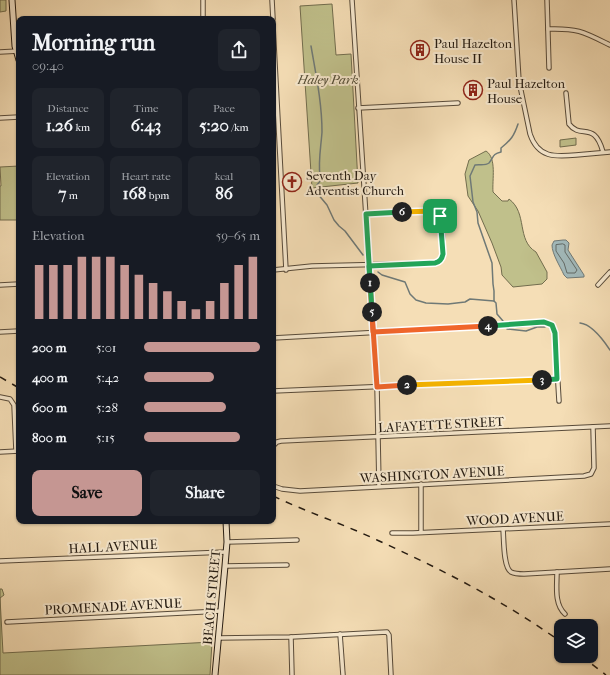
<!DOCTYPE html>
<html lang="en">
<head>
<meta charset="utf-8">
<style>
  body { margin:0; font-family:"IM FELL French Canon",serif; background:#20242c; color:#f1f3f6; height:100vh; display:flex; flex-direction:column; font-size:15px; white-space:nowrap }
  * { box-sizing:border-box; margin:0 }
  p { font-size:13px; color:#9ea1a6 }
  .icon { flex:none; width:22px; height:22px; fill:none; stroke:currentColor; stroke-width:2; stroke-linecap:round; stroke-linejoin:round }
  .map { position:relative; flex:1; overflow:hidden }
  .details { position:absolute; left:16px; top:16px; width:260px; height:508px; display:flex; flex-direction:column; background:#171b24; border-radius:8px; box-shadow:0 1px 3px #0004 }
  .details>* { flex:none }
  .buttons { position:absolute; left:554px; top:619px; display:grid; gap:8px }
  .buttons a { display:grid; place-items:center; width:44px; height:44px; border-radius:8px; background:#171b24; box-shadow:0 1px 3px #0004; font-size:20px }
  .pin { position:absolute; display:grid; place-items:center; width:34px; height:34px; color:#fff; margin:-17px; border-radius:8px; box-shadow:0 2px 6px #0006 }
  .km { position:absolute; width:20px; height:20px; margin:-10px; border-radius:50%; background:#222; color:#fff; font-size:11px; line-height:20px; text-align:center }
  .round { display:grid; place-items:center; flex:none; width:42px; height:42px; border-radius:8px; background:#20242c }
  .headline { display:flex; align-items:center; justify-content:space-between; height:68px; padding:0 16px }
  h1 { font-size:22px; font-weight:800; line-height:30px }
  .stats { display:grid; grid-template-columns:repeat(3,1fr); gap:6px; height:68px; padding:4px 16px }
  .stats div { display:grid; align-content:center; border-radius:8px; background:#20242c; text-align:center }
  .stats b { font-size:17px; font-weight:800 }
  .stats small { font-size:11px; font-weight:400 }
  .stats p { font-size:11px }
  .chart { height:112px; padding:8px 16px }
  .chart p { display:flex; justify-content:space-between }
  .chart svg { width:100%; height:72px; margin-top:4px; stroke:#c59692; stroke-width:6 }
  .action { display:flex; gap:8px; margin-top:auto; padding:8px 16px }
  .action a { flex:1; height:46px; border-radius:8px; background:#c59692; color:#111; font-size:16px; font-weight:800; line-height:46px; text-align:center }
  .action a+a { background:#20242c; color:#f1f3f6 }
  ul { padding:0 16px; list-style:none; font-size:13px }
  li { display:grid; grid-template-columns:64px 48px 1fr; align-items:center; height:30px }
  li i { height:10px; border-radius:5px; background:#c59692 }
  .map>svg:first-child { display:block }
</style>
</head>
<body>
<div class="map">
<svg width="610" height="675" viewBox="0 0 610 675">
  <rect width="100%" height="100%" fill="#f5deb6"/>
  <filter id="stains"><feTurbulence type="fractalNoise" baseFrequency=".005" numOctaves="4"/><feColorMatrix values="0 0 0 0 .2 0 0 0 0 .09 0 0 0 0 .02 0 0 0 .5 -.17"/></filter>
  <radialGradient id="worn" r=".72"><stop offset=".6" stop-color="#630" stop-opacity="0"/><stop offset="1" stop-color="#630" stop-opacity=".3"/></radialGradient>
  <!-- green -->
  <g fill="#c0c08b" stroke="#726d4e">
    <polygon points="0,0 6,0 6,11 0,12"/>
    <polygon points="332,4 336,55 351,54 358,183 312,188 300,6"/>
    <polygon points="576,138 576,145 560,147 560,140"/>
    <path d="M486,151C497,158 492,180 493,192L502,201H508L509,199C528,213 516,240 536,252L547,272V279L542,284L513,287L502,275L501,267L492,243L478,211L468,196L465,174L469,160Z"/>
    <polygon points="19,166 19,220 0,220 0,186 1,186 0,167"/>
    <polygon points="0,589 2,589 4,595 0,598 3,653 212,642 210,675 0,675"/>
  </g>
  <!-- water -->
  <path fill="#a2b9ba" stroke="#6f7976" d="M563,240H566L569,243L568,250L584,275V277L567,278L564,275C560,266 552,254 552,245L554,241Z"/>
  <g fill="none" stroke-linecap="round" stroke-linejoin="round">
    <!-- shore -->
    <polygon stroke="#626a66" stroke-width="1" points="563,244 565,245 565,252 577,270 575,273 567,273 564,263 556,251 556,245"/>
    <!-- stream -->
    <g stroke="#6f7976" stroke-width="1.5">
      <path d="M311,46C316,75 322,103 322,132C321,147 318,161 320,176"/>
      <polyline points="321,180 317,185 317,193 327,205 334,220 339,226 345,231 363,255"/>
      <polyline points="378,272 382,275 405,282 410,294 416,300 426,303 448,304 465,302 470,299 494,301 496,303 497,314 503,321"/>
      <path d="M494,301V291L493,284L492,263L478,223L477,212L473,202L470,176L475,165C479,164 485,166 489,163C494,157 492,154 501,152V148C511,140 514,136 518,124"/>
      <path d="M580,323C592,324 604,341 610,350"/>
      <polyline points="507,329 526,331 537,327 545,327"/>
    </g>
    <defs>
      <g id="street">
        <polyline points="203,0 203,19"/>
        <polyline points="272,0 273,19"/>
        <polyline points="352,0 377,387 379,486"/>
        <path d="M514,0L519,81L530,134C538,158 555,157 576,155C587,154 599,153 610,152"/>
        <polyline points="547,0 549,68"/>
        <polyline points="273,26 286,270"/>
        <path d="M548,29C578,28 584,32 610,45"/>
        <polyline points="0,52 19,51"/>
        <path d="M566,93L569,124C581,140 594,120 603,152"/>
        <polyline points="358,108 458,103"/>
        <polyline points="0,118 19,117"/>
        <path d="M273,270L312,266L435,263C438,262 441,261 442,258C445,251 442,229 441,221C440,214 437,211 430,211L366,214"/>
        <polyline points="0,285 19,284"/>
        <polyline points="598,285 610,272"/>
        <polyline points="0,332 19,331"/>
        <polyline points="273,338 547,323 552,325 555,333 559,401"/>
        <polyline points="273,391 557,379"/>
        <polyline points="0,397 10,399 14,405 16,451"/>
        <polyline points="273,446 277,442 281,441 610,426"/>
        <polyline points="0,452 19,451"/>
        <polyline points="421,484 421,532"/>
        <polyline points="273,486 282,489 300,491 584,476 591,474 594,468 593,427"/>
        <path d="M503,529C504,539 503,567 511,572C515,574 520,574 524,574L610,569"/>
        <polyline points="392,533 413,533 610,524"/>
        <polyline points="227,542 297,540"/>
        <polyline points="0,561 226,552"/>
        <polyline points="225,566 287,565"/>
        <path d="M557,572C557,586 554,604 565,614"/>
        <polyline points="7,622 221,611"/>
        <polyline points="340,634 343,675"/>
        <polyline points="291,637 292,675"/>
        <polyline points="218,638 291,637 387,632 389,635 391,675"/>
      </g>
      <g id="secondary">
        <polyline points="12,0 15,46 19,60"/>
        <polyline points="215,675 225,566 227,542 226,521"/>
      </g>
    </defs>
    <!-- street casing -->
    <use href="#street" stroke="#584b3a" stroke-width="5.5"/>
    <!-- secondary casing -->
    <use href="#secondary" stroke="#231a11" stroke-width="7"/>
    <!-- street -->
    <use href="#street" stroke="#f8ead0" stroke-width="3.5"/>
    <!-- secondary -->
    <use href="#secondary" stroke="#f8ead0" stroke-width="5"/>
    <!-- rail -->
    <g stroke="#231a11" stroke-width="1.5" stroke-dasharray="7 7" stroke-linecap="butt">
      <polyline points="0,377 19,388"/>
      <path d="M273,496C307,512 343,524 377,540C441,569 504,601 561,642"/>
      <polyline points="581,656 606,675"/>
    </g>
  </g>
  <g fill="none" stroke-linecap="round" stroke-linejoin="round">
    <defs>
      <path id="split-1" d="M370,283L369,266L435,263C440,262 442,259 443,254L440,216"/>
      <polyline id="split-2" points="370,283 377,387 407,385"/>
      <polyline id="split-3" points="407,385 542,380"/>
      <polyline id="split-4" points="488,326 544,322 552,325 555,333 557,379 542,380"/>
      <polyline id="split-5" points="372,312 373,332 488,326"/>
      <polyline id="split-6" points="372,312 366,214 402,212"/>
      <polyline id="split-7" points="402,212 434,211 439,214 440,216"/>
    </defs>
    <!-- split-1 casing -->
    <use href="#split-1" stroke="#fff" stroke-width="8"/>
    <!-- split-2 casing -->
    <use href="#split-2" stroke="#fff" stroke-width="8"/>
    <!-- split-3 casing -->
    <use href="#split-3" stroke="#fff" stroke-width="8"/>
    <!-- split-4 casing -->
    <use href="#split-4" stroke="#fff" stroke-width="8"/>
    <!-- split-5 casing -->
    <use href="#split-5" stroke="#fff" stroke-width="8"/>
    <!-- split-6 casing -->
    <use href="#split-6" stroke="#fff" stroke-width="8"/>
    <!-- split-7 casing -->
    <use href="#split-7" stroke="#fff" stroke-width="8"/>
    <!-- split-1 -->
    <use href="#split-1" stroke="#22a559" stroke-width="5"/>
    <!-- split-2 -->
    <use href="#split-2" stroke="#f0652b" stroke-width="5"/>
    <!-- split-3 -->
    <use href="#split-3" stroke="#f5b400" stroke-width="5"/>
    <!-- split-4 -->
    <use href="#split-4" stroke="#22a559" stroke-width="5"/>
    <!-- split-5 -->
    <use href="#split-5" stroke="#f0652b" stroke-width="5"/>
    <!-- split-6 -->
    <use href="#split-6" stroke="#22a559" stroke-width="5"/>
    <!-- split-7 -->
    <use href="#split-7" stroke="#f5b400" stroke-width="5"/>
  </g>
  <!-- icons -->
  <defs>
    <symbol id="building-ring" viewBox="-11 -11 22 22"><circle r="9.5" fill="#f8ead0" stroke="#8f2418" stroke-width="1.5"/><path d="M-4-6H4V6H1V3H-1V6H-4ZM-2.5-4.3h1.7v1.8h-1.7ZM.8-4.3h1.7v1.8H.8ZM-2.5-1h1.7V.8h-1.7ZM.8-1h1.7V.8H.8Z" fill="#8f2418"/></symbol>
    <symbol id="church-ring" viewBox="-11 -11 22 22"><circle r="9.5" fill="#f8ead0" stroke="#8f2418" stroke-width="1.5"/><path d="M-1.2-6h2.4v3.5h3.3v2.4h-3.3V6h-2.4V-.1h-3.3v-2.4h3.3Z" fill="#8f2418"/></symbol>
  </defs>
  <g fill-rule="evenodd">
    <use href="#building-ring" x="409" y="39" width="22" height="22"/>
    <use href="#building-ring" x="462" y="79" width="22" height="22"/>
    <use href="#church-ring" x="281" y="171" width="22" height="22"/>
  </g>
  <g text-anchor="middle" stroke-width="4" stroke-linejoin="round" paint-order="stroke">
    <!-- poi labels -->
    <g font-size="13" fill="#231a11" stroke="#f8ead0" text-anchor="start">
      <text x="434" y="48">Paul Hazelton<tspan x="434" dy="15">House II</tspan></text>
      <text x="487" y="88">Paul Hazelton<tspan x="487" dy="15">House</tspan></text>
      <text x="306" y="180">Seventh Day<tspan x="306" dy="15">Adventist Church</tspan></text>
    </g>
    <!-- park labels -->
    <g font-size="13" font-style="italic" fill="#524c36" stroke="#f8ead0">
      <text x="328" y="84">Haley Park</text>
    </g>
    <!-- street labels -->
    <g font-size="13" fill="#231a11" stroke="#f8ead0">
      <text transform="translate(441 424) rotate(-3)" y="5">LAFAYETTE STREET</text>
      <text transform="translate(432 474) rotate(-3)" y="5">WASHINGTON AVENUE</text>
      <text transform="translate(515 518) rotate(-3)" y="5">WOOD AVENUE</text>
      <text transform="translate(113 546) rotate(-3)" y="5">HALL AVENUE</text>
      <text transform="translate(211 597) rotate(-85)" y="5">BEACH STREET</text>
      <text transform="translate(113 606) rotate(-3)" y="5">PROMENADE AVENUE</text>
    </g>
  </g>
  <rect width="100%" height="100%" filter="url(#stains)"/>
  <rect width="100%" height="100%" fill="url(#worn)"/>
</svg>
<div class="buttons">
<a><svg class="icon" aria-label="layers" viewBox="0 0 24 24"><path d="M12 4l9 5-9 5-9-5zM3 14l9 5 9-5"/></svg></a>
</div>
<div class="pin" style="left:440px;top:216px;background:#1e9e55"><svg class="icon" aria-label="arrive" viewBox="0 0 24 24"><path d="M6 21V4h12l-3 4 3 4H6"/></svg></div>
<b class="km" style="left:370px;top:283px">1</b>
<b class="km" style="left:407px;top:385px">2</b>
<b class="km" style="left:542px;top:380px">3</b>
<b class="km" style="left:488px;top:326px">4</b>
<b class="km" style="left:372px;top:312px">5</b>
<b class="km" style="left:402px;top:212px">6</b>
<section class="details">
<div class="headline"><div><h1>Morning run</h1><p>09:40</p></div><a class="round"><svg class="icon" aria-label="share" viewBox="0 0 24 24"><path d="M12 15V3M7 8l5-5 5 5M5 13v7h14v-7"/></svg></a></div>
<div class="stats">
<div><p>Distance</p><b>1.26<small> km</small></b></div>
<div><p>Time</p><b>6:43</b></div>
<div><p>Pace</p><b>5:20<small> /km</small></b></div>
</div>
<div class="stats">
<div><p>Elevation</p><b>7<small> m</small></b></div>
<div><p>Heart rate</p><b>168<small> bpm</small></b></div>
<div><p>kcal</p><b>86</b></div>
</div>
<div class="chart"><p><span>Elevation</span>59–65 m</p>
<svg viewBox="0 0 160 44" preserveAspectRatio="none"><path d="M5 44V11M15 44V11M25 44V11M35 44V6M45 44V6M55 44V6M65 44V11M75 44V17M85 44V22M95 44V27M105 44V33M115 44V38M125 44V33M135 44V22M145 44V11M155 44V6"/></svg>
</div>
<ul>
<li><b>200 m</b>5:01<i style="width:100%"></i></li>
<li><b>400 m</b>5:42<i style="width:60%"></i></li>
<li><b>600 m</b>5:28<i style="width:71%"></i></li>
<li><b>800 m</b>5:15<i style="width:83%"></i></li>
</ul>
<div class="action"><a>Save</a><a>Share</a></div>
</section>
</div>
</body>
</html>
